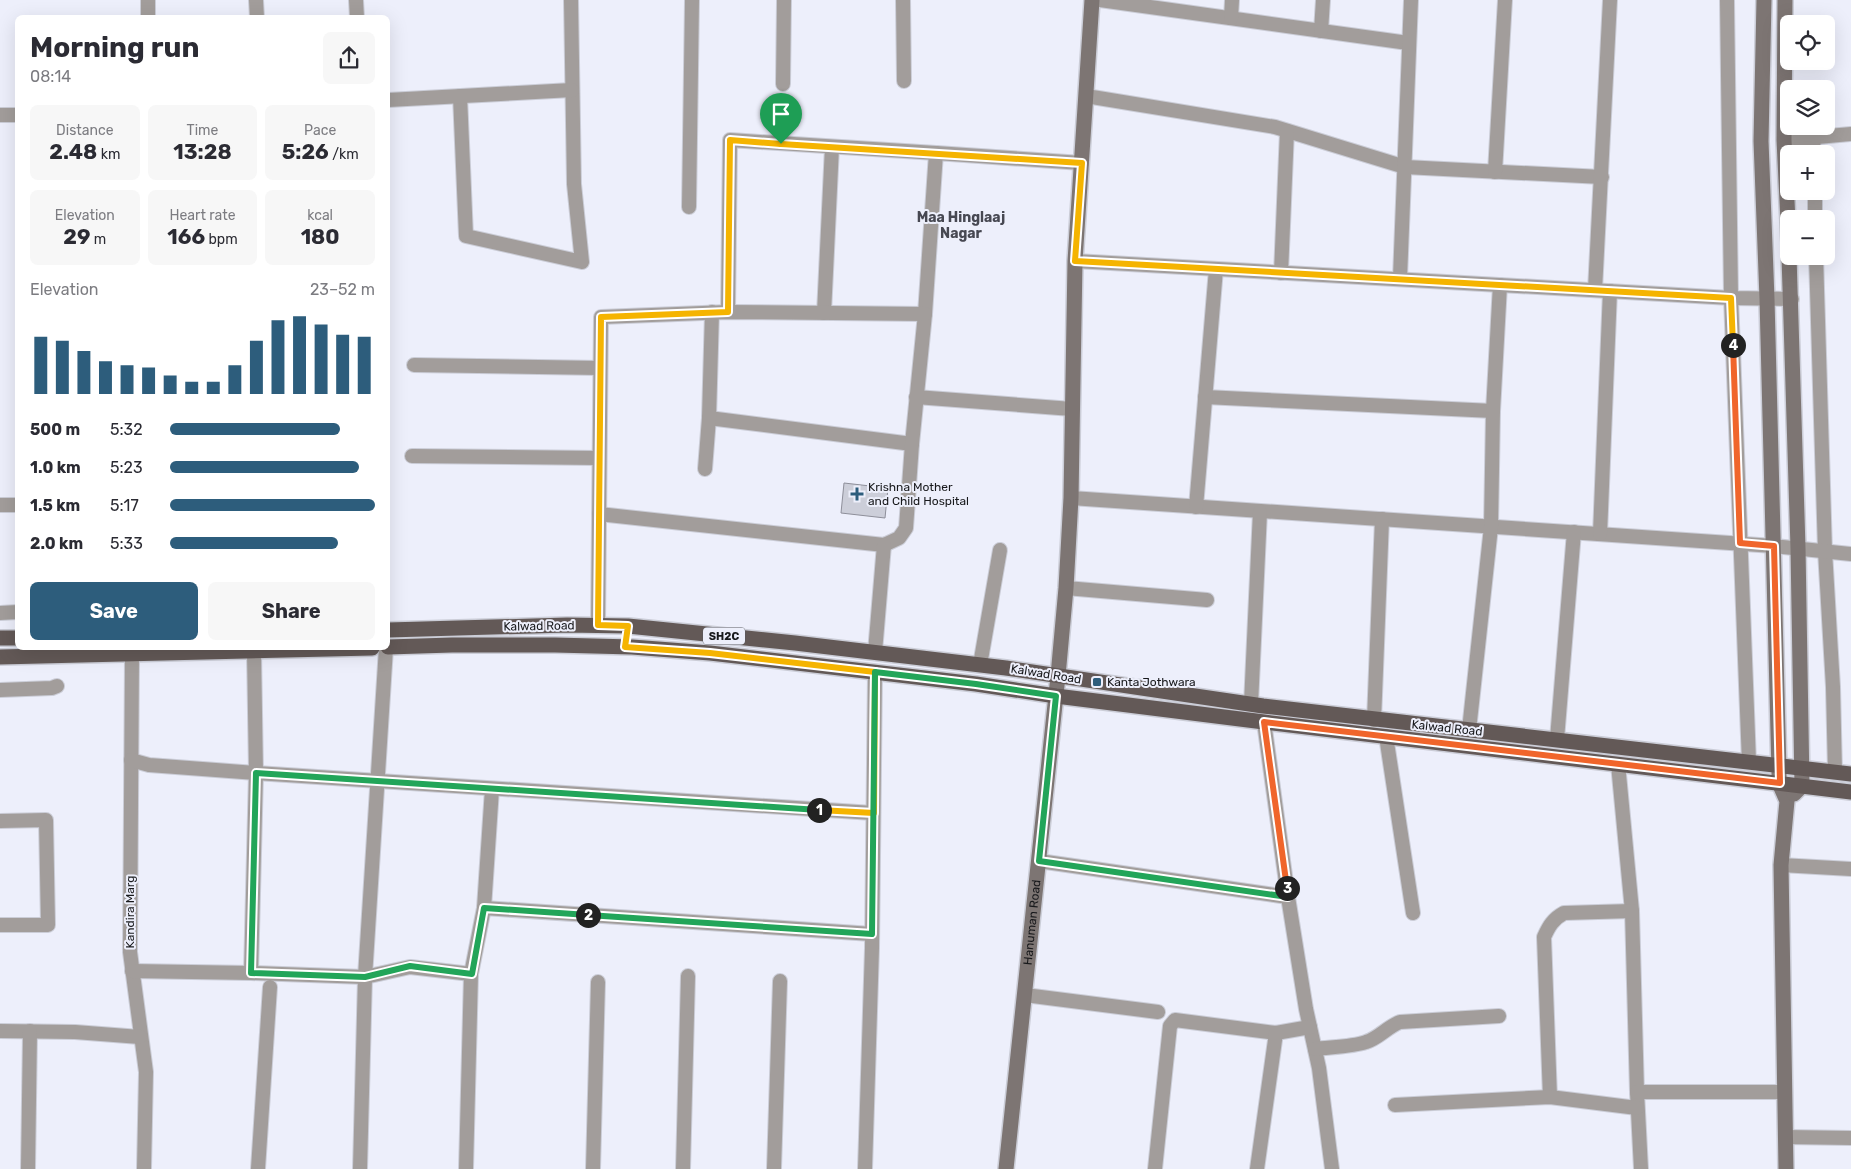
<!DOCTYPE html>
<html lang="en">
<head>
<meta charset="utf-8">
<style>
  body { margin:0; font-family:Rubik,sans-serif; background:#f7f7f7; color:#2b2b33; height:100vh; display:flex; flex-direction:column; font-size:19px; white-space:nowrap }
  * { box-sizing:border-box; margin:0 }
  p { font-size:16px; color:#7c7c81 }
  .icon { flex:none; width:28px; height:28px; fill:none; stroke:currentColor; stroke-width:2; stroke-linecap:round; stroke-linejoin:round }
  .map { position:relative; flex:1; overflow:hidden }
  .panel { position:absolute; left:15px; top:15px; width:375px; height:635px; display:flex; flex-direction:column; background:#fff; border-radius:8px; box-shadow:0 5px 20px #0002 }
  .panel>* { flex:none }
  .fabs { position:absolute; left:1780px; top:15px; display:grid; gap:10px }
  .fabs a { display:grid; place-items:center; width:55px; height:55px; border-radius:8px; background:#fff; box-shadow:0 5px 20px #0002; font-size:25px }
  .pin { position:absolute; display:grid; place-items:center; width:42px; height:42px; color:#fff; margin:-51px -21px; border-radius:50% 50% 50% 0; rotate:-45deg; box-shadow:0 0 5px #0007 }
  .pin .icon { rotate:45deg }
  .km { position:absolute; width:25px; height:25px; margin:-12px; border-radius:50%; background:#222; color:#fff; font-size:14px; line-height:25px; text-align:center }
  .round { display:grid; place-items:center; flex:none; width:52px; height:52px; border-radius:8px; background:#f7f7f7 }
  .summary { display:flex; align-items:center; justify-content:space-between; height:85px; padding:0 15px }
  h1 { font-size:28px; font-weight:700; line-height:38px }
  .stats { display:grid; grid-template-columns:repeat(3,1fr); gap:8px; height:85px; padding:5px 15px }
  .stats div { display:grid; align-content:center; border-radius:8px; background:#f7f7f7; text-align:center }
  .stats b { font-size:21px; font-weight:700 }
  .stats small { font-size:14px; font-weight:400 }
  .stats p { font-size:14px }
  .chart { height:140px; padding:10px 15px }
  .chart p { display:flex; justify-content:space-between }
  .chart svg { width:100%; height:90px; margin-top:5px; stroke:#2d5d7c; stroke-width:6 }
  .cta { display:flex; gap:10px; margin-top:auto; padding:10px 15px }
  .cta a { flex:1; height:58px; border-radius:8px; background:#2d5d7c; color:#fff; font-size:20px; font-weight:700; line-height:58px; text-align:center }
  .cta a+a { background:#f7f7f7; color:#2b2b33 }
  ul { padding:0 15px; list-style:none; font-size:16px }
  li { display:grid; grid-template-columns:80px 60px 1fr; align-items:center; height:38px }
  li i { height:12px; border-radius:6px; background:#2d5d7c }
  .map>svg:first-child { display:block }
</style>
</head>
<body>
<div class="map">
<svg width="1851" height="1169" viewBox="0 0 1851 1169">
  <rect width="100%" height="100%" fill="#edeffb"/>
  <!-- building -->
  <polygon fill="#ccced9" stroke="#8e8f9a" points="844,483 888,488 885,518 841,513"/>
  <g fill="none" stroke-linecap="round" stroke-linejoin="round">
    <defs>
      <g id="street">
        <polyline points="148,0 148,18"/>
        <polyline points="256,0 257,18"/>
        <polyline points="356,0 357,18"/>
        <polyline points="903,0 904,81"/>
        <polyline points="1100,0 1408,43"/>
        <polyline points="1727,0 1731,298 1749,762"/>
        <polyline points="1231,18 1232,0"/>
        <polyline points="1321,31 1323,0"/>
        <polyline points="783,84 784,0"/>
        <polyline points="460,96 466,236 582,262 574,184 571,0"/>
        <polyline points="1086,96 1275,127 1405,167 1602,177"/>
        <polyline points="388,100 572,90"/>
        <polyline points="0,115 18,115"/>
        <polyline points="1813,137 1814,154"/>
        <polyline points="1784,140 1851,134"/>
        <polyline points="1495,172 1505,0"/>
        <polyline points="1815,191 1815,219"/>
        <polyline points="689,207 692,0"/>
        <polyline points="1816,256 1825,551 1833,687 1835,772"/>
        <polyline points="1075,261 1731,298 1792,299"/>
        <polyline points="1281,273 1287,131"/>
        <polyline points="1400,278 1411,0"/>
        <polyline points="1595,290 1610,0"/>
        <polyline points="728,312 730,140 936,153"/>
        <polyline points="824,313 832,147"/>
        <polyline points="414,365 600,368"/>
        <polyline points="916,397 1072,409"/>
        <polyline points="1205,397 1493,411"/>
        <polyline points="709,418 912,444"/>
        <polyline points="412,456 599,458"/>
        <polyline points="705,469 709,418 712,312"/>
        <polyline points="1071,498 1774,546 1851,554"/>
        <polyline points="0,505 18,505"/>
        <polyline points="1196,507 1216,269"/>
        <polyline points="599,514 884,545 899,538 906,528 912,444 925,314 936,153 1082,163"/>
        <polyline points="1600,534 1610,291"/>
        <polyline points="1066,588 1207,600"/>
        <polyline points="0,613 18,612"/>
        <polyline points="598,625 601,317 728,312 925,314"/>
        <polyline points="875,652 884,545"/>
        <polyline points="132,654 130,952 146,1072 144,1169"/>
        <polyline points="980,665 1000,550"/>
        <polyline points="0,690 52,688 57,686"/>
        <polyline points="1251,704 1260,512"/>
        <polyline points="1374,720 1382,519"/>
        <polyline points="1264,722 1288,897 1306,1009 1319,1068 1332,1169"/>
        <polyline points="1469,730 1491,527 1493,411 1500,285"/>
        <polyline points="1386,736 1413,913"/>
        <polyline points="1557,739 1574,532"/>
        <polyline points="131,760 149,765 256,773 873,813"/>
        <polyline points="1618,764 1632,911 1637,1092 1641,1169"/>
        <polyline points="0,821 46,820 48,925 0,925"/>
        <polyline points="1039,861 1288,897"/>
        <polyline points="1781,865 1851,869"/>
        <polyline points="484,908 872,934"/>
        <polyline points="132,971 251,973 365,977 410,967 471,974"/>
        <polyline points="251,973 256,773 254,651"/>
        <polyline points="1025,995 1158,1012"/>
        <polyline points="0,1031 75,1032 140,1037"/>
        <path d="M1315,1049C1330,1047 1352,1047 1366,1042C1379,1038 1387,1027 1400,1022L1499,1016"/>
        <polyline points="1637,1092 1784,1092"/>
        <path d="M1550,1097L1544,937C1549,926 1553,919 1564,913L1632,911"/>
        <polyline points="1395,1105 1550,1097 1637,1108"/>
        <polyline points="1785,1137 1851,1138"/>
        <polyline points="28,1169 30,1031"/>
        <polyline points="258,1169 270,987"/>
        <polyline points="360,1169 365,977 386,648"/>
        <polyline points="466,1169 471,974 484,908 492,789"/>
        <polyline points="593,1169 598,982"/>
        <polyline points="683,1169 688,976"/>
        <polyline points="774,1169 780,981"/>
        <polyline points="865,1169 872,948 875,672"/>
        <polyline points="1155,1169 1170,1026 1175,1020 1276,1033"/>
        <polyline points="1257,1169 1276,1033 1310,1027"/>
      </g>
      <g id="secondary">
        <polyline points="1764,0 1761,141 1767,299 1779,772 1779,783 1787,801 1781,865 1786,1169"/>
        <polyline points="1785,0 1784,140 1789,242"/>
        <polyline points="1789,256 1798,548 1802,786 1794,794"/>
        <path id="s1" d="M1006,1169L1058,676L1066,588L1071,498L1075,261L1092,0"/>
      </g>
      <g id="primary">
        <polyline points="388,630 567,625 628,626 795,643 1006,668 1263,706 1851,774"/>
        <polyline points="0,638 18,638"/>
        <polyline points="388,647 452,645 555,645 632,647 710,653 976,684 1056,696 1264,722 1851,792"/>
        <polyline points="0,657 372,648"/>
      </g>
    </defs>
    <!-- street casing -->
    <use href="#street" stroke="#cbcdd7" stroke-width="16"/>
    <!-- secondary casing -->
    <use href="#secondary" stroke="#cbcdd7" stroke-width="18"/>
    <!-- primary casing -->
    <use href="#primary" stroke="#cbcdd7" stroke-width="18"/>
    <!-- street -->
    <use href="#street" stroke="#a29d9b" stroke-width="14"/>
    <!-- secondary -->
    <use href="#secondary" stroke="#7d7573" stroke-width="15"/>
    <!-- primary -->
    <use href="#primary" stroke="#635957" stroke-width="15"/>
  </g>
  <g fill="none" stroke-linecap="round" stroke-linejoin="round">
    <defs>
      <polyline id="split-1" points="781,144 730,140 728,312 601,317 598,625 628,626 625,647 710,653 875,672 874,813 819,810"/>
      <polyline id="split-2" points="588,915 484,908 472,974 410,966 365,977 251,973 256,773 819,810"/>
      <polyline id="split-3" points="588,915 872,934 875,672 976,684 1056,696 1039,861 1288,897 1287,888"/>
      <polyline id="split-4" points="1287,888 1264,722 1780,783 1774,546 1740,543 1733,345"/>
      <polyline id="split-5" points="781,144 1082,163 1075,261 1731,298 1733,345"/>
    </defs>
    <!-- split-1 casing -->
    <use href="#split-1" stroke="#fff" stroke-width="10"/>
    <!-- split-2 casing -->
    <use href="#split-2" stroke="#fff" stroke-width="10"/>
    <!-- split-3 casing -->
    <use href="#split-3" stroke="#fff" stroke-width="10"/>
    <!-- split-4 casing -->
    <use href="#split-4" stroke="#fff" stroke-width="10"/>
    <!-- split-5 casing -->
    <use href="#split-5" stroke="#fff" stroke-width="10"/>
    <!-- split-1 -->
    <use href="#split-1" stroke="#f5b400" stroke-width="6"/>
    <!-- split-2 -->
    <use href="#split-2" stroke="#22a559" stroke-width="6"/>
    <!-- split-3 -->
    <use href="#split-3" stroke="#22a559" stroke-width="6"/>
    <!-- split-4 -->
    <use href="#split-4" stroke="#f0652b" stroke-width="6"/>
    <!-- split-5 -->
    <use href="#split-5" stroke="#f5b400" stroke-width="6"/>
  </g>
  <!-- markers -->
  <g fill="#2d5d7c" stroke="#edeffb" stroke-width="2">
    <path d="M854.5 486.5h5v5h5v5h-5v5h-5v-5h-5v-5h5z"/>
    <rect x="1092" y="677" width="10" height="10" rx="2.5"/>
  </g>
  <g text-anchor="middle" stroke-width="4" stroke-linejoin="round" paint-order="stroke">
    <!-- shield labels -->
    <rect fill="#edeffb" stroke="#58595f" stroke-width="1" x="703" y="627.5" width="42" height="17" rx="4"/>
    <g font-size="11" font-weight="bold" fill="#18191c">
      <text x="724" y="640">SH2C</text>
    </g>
    <!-- poi labels -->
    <g font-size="12" fill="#18191c" stroke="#edeffb" text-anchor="start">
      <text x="868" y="491">Krishna Mother<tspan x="868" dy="14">and Child Hospital</tspan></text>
      <text x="1107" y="686">Kanta Jothwara</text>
    </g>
    <!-- street labels -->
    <g font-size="12" fill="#18191c" stroke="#edeffb">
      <text transform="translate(539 626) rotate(-1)" y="4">Kalwad Road</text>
      <text transform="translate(1046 674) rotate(9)" y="4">Kalwad Road</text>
      <text transform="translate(1447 728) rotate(6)" y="4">Kalwad Road</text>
      <text transform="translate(130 912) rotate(-90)" y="4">Kandira Marg</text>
      <text dy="4" stroke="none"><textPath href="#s1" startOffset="248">Hanuman Road</textPath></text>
    </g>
    <!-- neighbourhood labels -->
    <g font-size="14" font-weight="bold" fill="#474852" stroke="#edeffb">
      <text x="961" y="222">Maa Hinglaaj<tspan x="961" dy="16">Nagar</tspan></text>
    </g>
  </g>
</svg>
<div class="fabs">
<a><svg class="icon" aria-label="locate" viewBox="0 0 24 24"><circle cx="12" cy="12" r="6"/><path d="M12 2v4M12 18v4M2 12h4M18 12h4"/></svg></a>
<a><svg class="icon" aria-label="layers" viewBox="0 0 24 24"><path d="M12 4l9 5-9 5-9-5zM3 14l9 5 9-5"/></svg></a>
<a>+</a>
<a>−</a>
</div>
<div class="pin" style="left:781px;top:144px;background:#1e9e55"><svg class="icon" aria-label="arrive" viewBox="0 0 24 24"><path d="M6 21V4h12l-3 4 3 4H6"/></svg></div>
<b class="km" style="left:819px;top:810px">1</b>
<b class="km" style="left:588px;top:915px">2</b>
<b class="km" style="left:1287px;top:888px">3</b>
<b class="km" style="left:1733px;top:345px">4</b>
<section class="panel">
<div class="summary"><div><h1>Morning run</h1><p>08:14</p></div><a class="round"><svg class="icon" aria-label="share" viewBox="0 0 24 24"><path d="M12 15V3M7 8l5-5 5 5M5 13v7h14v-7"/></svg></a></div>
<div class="stats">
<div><p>Distance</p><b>2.48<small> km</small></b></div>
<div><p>Time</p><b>13:28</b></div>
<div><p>Pace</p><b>5:26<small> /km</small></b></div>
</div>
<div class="stats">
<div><p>Elevation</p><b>29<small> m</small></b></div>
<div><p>Heart rate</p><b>166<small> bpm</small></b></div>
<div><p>kcal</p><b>180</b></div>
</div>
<div class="chart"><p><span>Elevation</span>23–52 m</p>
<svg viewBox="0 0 160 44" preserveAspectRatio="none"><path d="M5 44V16M15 44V18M25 44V23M35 44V28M45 44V30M55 44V31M65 44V35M75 44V38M85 44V38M95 44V30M105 44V18M115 44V8M125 44V6M135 44V10M145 44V15M155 44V16"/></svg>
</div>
<ul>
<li><b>500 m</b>5:32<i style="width:83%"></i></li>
<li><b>1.0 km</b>5:23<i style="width:92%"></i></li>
<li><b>1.5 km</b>5:17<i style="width:100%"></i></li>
<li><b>2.0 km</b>5:33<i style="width:82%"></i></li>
</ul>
<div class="cta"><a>Save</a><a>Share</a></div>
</section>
</div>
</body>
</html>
